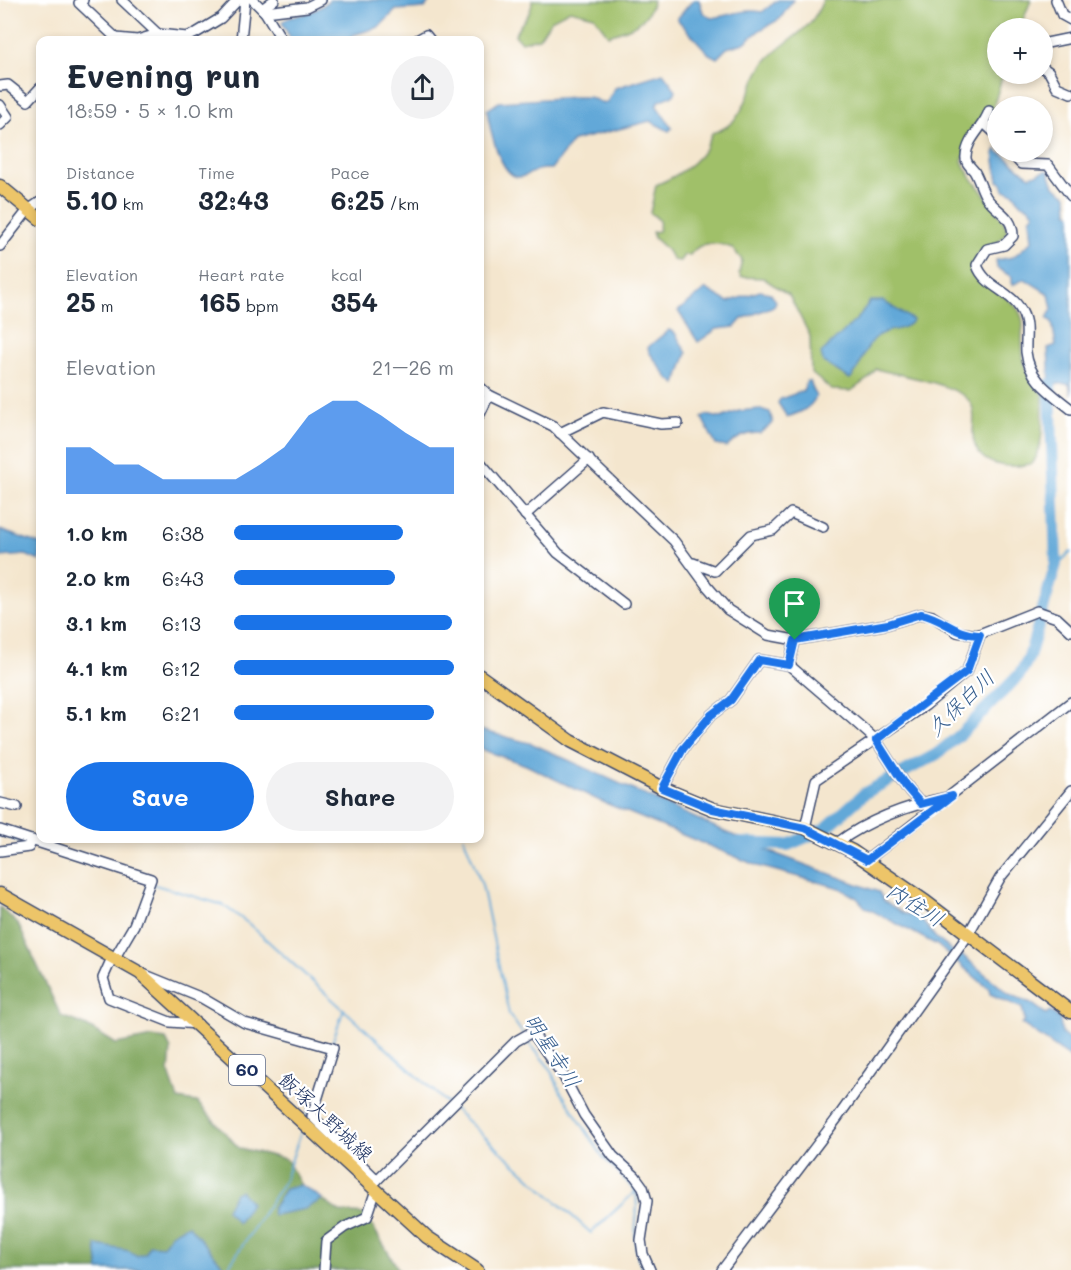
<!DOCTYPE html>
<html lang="en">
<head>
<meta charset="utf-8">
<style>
  body { margin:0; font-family:Mali,"Klee One",sans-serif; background:#f2f2f3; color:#1f2937; height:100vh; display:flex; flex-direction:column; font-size:22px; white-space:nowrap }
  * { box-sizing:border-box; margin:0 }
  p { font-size:20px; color:#747a83 }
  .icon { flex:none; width:33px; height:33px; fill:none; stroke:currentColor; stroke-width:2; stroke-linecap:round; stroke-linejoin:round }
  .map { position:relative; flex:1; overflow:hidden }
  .panel { position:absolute; left:36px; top:36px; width:448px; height:807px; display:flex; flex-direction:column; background:#fff; border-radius:12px; box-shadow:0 3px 9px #0003 }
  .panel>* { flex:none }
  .tools { position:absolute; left:987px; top:18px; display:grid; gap:12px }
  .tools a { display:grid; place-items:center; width:66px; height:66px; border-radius:50%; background:#fff; box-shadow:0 3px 9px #0003; font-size:30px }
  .pin { position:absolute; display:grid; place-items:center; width:51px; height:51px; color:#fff; margin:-62px -26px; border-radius:50% 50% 50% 0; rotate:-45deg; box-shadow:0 0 6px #0007 }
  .pin .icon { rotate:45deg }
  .round { display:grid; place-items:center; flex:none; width:63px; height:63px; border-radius:32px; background:#f2f2f3 }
  .headline { display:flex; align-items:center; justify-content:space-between; height:102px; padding:0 30px }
  h1 { font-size:33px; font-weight:700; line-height:45px }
  .stats { display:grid; grid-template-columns:repeat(3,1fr); gap:9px; height:102px; padding:6px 30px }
  .stats div { display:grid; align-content:center }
  .stats b { font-size:26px; font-weight:700 }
  .stats small { font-size:16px; font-weight:400 }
  .stats p { font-size:16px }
  .chart { height:168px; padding:12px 30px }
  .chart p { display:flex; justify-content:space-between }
  .chart svg { width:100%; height:108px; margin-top:6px; fill:#1a73e8; opacity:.7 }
  .button { display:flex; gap:12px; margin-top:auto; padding:12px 30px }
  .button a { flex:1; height:69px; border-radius:36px; background:#1a73e8; color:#fff; font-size:24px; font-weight:700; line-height:69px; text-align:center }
  .button a+a { background:#f2f2f3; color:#1f2937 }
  ul { padding:0 30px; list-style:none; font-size:20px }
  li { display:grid; grid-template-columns:96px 72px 1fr; align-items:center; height:45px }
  li i { height:15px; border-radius:8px; background:#1a73e8 }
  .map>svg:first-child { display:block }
</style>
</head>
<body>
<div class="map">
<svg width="1071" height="1270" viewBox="0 0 1071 1270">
  <rect width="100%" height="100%" fill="#fff"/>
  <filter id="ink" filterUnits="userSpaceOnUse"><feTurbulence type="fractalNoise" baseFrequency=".0167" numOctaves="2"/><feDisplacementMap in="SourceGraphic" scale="12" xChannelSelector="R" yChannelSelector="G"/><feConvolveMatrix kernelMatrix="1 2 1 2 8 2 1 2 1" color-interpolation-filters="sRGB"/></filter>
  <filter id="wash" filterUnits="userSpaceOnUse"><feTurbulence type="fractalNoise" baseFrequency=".008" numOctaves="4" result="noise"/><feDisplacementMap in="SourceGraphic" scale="24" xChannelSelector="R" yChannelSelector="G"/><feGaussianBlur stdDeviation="1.35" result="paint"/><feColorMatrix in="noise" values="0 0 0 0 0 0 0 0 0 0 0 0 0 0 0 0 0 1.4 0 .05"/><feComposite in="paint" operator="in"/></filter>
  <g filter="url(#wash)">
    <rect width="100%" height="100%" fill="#f4e6ce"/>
    <!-- green -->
    <g fill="#a0c069" stroke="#5e7864" stroke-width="1.5">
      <path d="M532,0H653C648,24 629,29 608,35L594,16L570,10L551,20L539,38L521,42L515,35C519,22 533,16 532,0Z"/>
      <path d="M823,0H1031L1020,28H998V74H1003L992,112L962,160C967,179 999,206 1007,230C999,250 980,241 973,265C983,291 1015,295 1022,318C1024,323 1022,331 1022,336C1022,363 1025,375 1043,395C1042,417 1045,444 1033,463C1009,470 974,467 973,434C973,424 976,412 970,402C958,384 898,375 876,369L869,378L851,391L832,390L811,373L810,336L789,295L763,278L741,277L739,273L742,260L732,248C717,242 700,240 690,255H684L680,261L673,260L668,251L654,238L652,232L658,231C662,221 658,218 650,213L656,185C680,175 705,159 712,133C749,124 746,84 766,61C789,35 809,36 823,0Z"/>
    </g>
    <!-- forest -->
    <polygon fill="#80a65d" stroke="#4e6a5e" stroke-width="1.5" points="0,907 18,924 61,1016 87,1026 116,1044 152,1037 166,1039 171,1049 169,1073 178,1099 197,1102 239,1148 286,1159 301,1185 340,1212 365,1214 399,1270 0,1270"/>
    <!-- water -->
    <g fill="#62a8d8" stroke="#3e6c9b" stroke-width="1.5">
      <path d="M329,0H431L425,8L396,10L379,27L353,35L349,40H291L282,22C289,14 314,17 329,0Z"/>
      <path d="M693,0H699L703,12L711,18C729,16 744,8 762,12L778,0H793L780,19L760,30L744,43L727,48L717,58L709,54L677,19Z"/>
      <path d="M663,73L676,90L674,95L659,101L656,105L672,128L669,131L650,121L573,141L551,169C531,168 534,175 520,177C500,179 489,125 487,110L499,102L575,97H589L603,103L607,102L615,88Z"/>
      <path d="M997,149L998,152C1009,156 1017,169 1030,176L1048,170L1054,186L1067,195L1068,211L1071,214V394L1069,384H1050L1048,348L1056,345L1052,322L1047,318L1052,309L1049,294L1025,279L1012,285V277L997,268L996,260L1013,257L1032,241L1030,219L1034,214L1029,207L1020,203L1014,193L1004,190L1002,183L998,181L994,153Z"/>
      <polygon points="706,289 728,302 760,291 770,293 776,301 774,306 742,319 735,327 717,329 698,342 678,311"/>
      <path d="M870,301H883L913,320C904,332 890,328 879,335C863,346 863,366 850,379L823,362L821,353L858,318Z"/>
      <polygon points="669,330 675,333 687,353 676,384 668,378 649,352 648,347"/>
      <path d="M807,381H810L816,397C810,409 799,413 787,417L778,403L780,399L803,391Z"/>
      <path d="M760,409L770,412L773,423L760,433C745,433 738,437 727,447L716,445L702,418L706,415L721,418L739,411Z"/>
      <polygon points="0,530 40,544 40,561 26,555 0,557"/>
      <polygon points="480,730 533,744 763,849 879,892 884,901 903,913 920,918 936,938 958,955 962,955 1009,994 1031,1003 1046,1014 1050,1011 1060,1019 1062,1034 1071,1041 1071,1058 1022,1024 1025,1020 1022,1008 990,994 989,989 937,945 865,907 857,898 840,888 758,866 598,800 526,765 480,749"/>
      <polygon points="301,1185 323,1199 305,1209 273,1215 272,1209 285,1189"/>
      <polygon points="240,1191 251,1203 238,1223 226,1210 235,1193"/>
      <polygon points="188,1225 227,1270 99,1270 96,1245 129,1251 137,1256 146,1253 149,1245 163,1246 171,1234"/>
    </g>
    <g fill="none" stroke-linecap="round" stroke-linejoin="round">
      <!-- stream -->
      <g stroke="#62a8d8" stroke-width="2">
        <polyline points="1055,567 1071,552"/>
        <polyline points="0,835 27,844"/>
        <polyline points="464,838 482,885 509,1014 523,1034"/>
        <polyline points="152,884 223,905 249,924 448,1104"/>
        <polyline points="526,1039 549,1067 561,1092 603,1157 636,1191"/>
        <polyline points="332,1043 344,1009"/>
        <polyline points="453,1108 591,1233 636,1191"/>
        <polyline points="306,1117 315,1091"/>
        <path d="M636,1191C640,1222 628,1240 643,1270"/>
        <polyline points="227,1269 284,1182 302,1129"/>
      </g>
      <!-- river -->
      <polyline stroke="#62a8d8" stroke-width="12" points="736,843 788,845 825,829 865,793 937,754 961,734 1020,674 1029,657 1056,564 1050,384"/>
    </g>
  </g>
  <g filter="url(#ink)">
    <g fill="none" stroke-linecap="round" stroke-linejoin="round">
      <defs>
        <g id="minor">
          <polyline points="83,0 79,3 116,38 137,40 158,34 187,37 196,33 221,18 238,0"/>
          <polyline points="122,0 158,34"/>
          <polyline points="253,0 265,12 282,40"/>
          <polyline points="1056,0 1062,15 1071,20"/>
          <polyline points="262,9 274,0"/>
          <polyline points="265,12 307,7 321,0"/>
          <polyline points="241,40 245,0"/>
          <polyline points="417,40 426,35 430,40"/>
          <polyline points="1042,44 1071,38"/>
          <polyline points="1042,67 1049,72 1057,87 1071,93"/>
          <polyline points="0,86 8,85 28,101 40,88"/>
          <polyline points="0,105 8,117 0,125"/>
          <path d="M989,111C984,127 967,138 966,156C965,163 970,166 974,171C979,179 981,189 986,197C996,212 1013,215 1013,236L1004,245L987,249L977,265C984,286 1008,290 1019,307C1030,323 1025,335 1026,352C1029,380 1051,393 1071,409"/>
          <polyline points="985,124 998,136"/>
          <polyline points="1010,152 1021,164 1048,165 1071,196"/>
          <polyline points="0,246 28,210 40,202"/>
          <polyline points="480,387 489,395 553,426 674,541 707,586 728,610 768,635 795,640 888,624 921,614 932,616 957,632 977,635 1037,611 1057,618 1071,631"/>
          <polyline points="480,414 489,395"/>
          <polyline points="560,433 603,412 661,424 678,423"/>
          <polyline points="480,462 558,553 624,604"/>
          <polyline points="525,515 589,459"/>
          <polyline points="693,563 715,571 751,535 773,530 791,513 823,527"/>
          <polyline points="789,665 795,640"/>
          <polyline points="662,788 683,749 711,715 731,700 759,660 789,665 852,719 876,740 906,787 921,804"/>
          <polyline points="0,803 17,807"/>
          <polyline points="805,828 816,780 926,705 967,671 980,635"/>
          <polyline points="0,830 151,879 134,925 114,959"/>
          <path d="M837,843C871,818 909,805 949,797"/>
          <polyline points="0,851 29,847 32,840"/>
          <polyline points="867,860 1071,702"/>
          <polyline points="112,958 103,978 109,998 170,1022 198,1024"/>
          <polyline points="143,974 202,998 245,1023 333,1048 312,1116 377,1180"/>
          <polyline points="371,1186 516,1041 532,1032 564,1077 584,1115 613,1156 635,1176 643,1187 647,1201 641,1240 643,1254 650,1270"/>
          <polyline points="324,1270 326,1241 345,1227 367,1217 376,1190"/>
          <polyline points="722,1270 838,1117 966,938 1000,878 1071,791"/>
        </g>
        <g id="major">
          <polyline points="0,186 40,219"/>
          <polyline points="480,676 571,741 662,788 713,809 805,828 852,851 926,902 1071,1012"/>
          <polyline points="0,894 140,973 427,1237 477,1270"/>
        </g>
      </defs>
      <!-- minor casing -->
      <use href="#minor" stroke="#3c4a6f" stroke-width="12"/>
      <!-- major casing -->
      <use href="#major" stroke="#3c4a6f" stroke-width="15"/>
      <!-- minor -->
      <use href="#minor" stroke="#fff" stroke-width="9"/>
      <!-- major -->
      <use href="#major" stroke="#edc569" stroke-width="12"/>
    </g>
  </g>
  <g fill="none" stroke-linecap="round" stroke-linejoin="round" filter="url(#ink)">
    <defs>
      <path id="route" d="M921,614C943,618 957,636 980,635L967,671L876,740L906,787L921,804L952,796L867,860L805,828L713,809L662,788L683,749L711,715L731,700L759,660L789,665L795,640L888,624Z"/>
    </defs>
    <!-- route casing -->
    <use href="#route" stroke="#fff" stroke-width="12"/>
    <!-- route -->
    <use href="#route" stroke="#1a73e8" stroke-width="8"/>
  </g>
  <g text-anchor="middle" stroke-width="4.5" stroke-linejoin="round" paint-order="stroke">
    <!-- shield labels -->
    <rect fill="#fff" stroke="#5f6d8e" stroke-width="1.5" x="229" y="1055" width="36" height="30" rx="4.5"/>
    <g font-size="18" font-weight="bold" fill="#1b2f5e">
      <text x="247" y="1076">60</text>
    </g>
    <!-- street labels -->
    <g font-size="20" fill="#1b2f5e" stroke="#fff">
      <text transform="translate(326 1117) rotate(43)" y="7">飯塚大野城線</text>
    </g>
    <!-- water labels -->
    <g font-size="21" font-style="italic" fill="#375f8f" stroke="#fff">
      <text transform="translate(961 703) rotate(-44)" y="7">久保白川</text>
      <text transform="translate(915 905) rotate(32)" y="7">内住川</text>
      <text transform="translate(552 1051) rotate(57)" y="7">明星寺川</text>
    </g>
  </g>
</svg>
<div class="tools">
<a>+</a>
<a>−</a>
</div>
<div class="pin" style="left:795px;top:640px;background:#1e9e55"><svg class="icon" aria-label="arrive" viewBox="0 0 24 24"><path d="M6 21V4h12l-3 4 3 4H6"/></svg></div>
<section class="panel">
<div class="headline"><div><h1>Evening run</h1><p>18:59 · 5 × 1.0 km</p></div><a class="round"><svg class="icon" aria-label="share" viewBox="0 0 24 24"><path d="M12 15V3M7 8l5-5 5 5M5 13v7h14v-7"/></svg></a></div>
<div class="stats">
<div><p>Distance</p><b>5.10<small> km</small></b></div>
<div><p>Time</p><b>32:43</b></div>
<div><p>Pace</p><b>6:25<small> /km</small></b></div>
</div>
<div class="stats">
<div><p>Elevation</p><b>25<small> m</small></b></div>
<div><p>Heart rate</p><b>165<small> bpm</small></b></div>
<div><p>kcal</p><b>354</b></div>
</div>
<div class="chart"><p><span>Elevation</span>21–26 m</p>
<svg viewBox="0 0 160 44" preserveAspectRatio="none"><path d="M0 44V25L10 25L20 32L30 32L40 38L50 38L60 38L70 38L80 32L90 25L100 12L110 6L120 6L130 12L140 19L150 25L160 25V44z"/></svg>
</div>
<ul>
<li><b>1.0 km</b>6:38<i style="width:77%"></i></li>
<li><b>2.0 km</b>6:43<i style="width:73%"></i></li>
<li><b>3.1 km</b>6:13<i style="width:99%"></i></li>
<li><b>4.1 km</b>6:12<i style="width:100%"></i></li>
<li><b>5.1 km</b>6:21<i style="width:91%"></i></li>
</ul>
<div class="button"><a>Save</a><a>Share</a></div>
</section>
</div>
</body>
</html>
